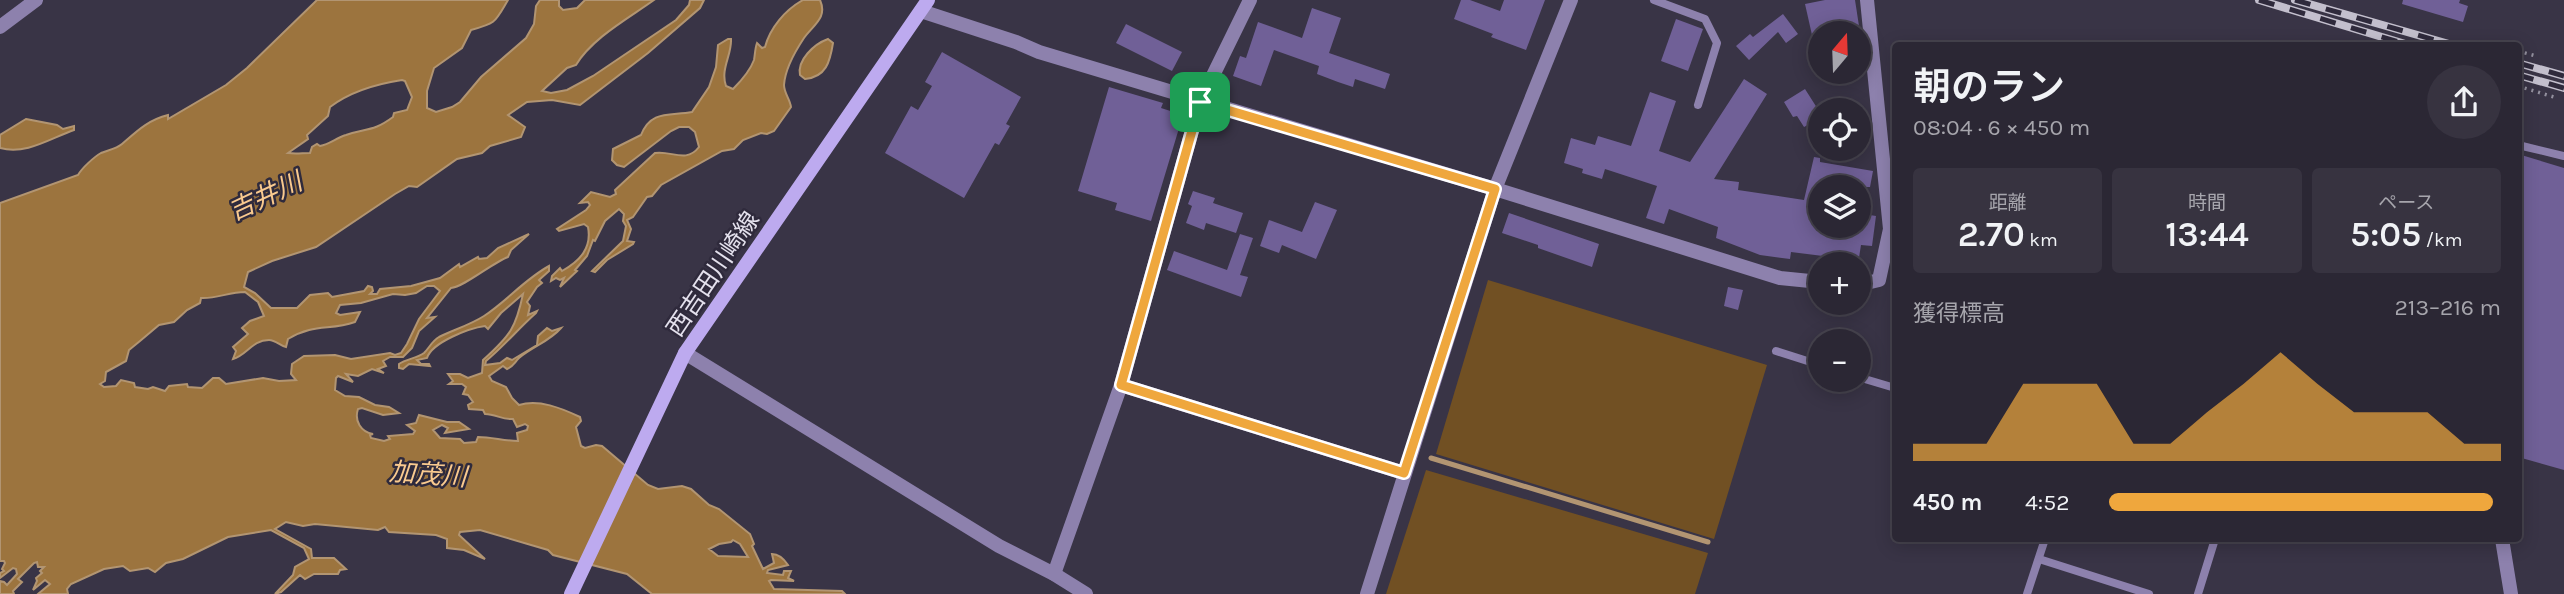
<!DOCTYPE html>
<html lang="ja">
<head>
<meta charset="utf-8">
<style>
  body { margin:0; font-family:Karla,"Noto Sans JP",sans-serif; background:#373340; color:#f1f3f6; height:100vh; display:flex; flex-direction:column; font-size:26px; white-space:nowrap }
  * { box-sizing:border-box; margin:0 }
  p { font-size:23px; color:#a6a5ac }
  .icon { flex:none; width:38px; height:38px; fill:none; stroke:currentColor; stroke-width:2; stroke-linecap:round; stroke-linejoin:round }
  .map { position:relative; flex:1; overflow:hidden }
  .panel { position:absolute; left:1892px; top:42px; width:630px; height:500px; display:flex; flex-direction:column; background:#2b2734; border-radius:7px; box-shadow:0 4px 18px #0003,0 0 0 2px #47444f }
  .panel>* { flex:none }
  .needle { width:46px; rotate:19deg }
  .buttons { position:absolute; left:1808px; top:21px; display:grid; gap:14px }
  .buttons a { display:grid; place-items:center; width:63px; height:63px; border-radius:50%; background:#2b2734; box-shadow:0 4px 18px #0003,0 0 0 2px #47444f; font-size:35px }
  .pin { position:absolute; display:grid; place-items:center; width:60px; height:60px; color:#fff; margin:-30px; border-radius:14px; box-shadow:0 4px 10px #0006 }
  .round { display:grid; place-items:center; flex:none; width:74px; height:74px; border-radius:37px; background:#373340 }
  .summary { display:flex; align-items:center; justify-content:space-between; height:119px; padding:0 21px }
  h1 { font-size:38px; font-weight:600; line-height:52px }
  .stats { display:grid; grid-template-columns:repeat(3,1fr); gap:10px; height:119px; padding:7px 21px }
  .stats div { display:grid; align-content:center; border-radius:7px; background:#373340; text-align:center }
  .stats b { font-size:35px; font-weight:600 }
  .stats small { font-size:19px; font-weight:400 }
  .stats p { font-size:19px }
  .chart { height:196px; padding:14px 21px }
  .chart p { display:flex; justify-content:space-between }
  .chart svg { width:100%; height:126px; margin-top:7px; fill:#efa73d; opacity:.7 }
  ul { padding:0 21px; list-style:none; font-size:23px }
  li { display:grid; grid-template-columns:112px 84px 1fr; align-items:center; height:52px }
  li i { height:18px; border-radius:9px; background:#efa73d }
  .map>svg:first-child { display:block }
</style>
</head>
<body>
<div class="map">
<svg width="2564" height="594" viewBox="0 0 2564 594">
  <rect width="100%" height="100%" fill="#393446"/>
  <!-- green -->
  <g fill="#715023">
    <polygon points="1488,280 1767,365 1714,539 1436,454"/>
    <polygon points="1426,470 1708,553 1695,594 1386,594"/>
  </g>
  <!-- water -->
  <g fill="#9c743e" stroke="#b29572" stroke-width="2" fill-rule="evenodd">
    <path d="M317,0H508C495,22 497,23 471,30L462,48L434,68L427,91V108L436,112L452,107L460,102L481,77L526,38L534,24L536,6L540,0H559V6L563,10L577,8L585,0H654C629,18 592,38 576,65L567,68L542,91L551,93L567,90L593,76L676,20L689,5L690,0H704L700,8L648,53L580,105L552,100L527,102L508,115L525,127L521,137L490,146L482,153L457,159L417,187L409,186L395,194L316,247L272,261L248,272L244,287L255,293L271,308H297L310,295L328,293L332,297L364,291L368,286L372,287L373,291L370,294H377L380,289L411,286L440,278L459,264L460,267L478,257L479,259L487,258L498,248L529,234L511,250L508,257C492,263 464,287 451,288L427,318L435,317L419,331L412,348L403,357H390L383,361L386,366L378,369L384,373L372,369L358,376L346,374L353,382L338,376L336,378L335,390L345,396L359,397L375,405L389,407L399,413L383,415L362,408L358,409C354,421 361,432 373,434L370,435L371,438L384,441L390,439L388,436L413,434L415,431L407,425L416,423L419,415L447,422H459L469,429L445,433L448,428L442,425L433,430L440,438L460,439L464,443L476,442L478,437C492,437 504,441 518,441L517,433L527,430L528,426L525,424L517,427L513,419C502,420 496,414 485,414L483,410L469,409L468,405L473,402L468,395L463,394L466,387L462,384H449L453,381L448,374H460L468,378L482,373L483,360C511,335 516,327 523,294L501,313L488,329L485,326C470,328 432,342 427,358L417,360L421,364H429L430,366L409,364L403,369L399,368V364C406,359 418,358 424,353C430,347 432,341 439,337C453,330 470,325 484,316C507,301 525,279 549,266V271L539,280L542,283L537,287L527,302L530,306L528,315L537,311L536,313C518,329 504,346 486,361L485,365L500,363L507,358L512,360L537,345L538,336L547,328L552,331L561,328C550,341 532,347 519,358C514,363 514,366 507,369L503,366L489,376L492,381L506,387L512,398L519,405C539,399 561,408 580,417L581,421L576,427L581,446L585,448L596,445L602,446L648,485L658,489L682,486L691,489L709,505L719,509L750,534L754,544L752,546L763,569L774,563L772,554C779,554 784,559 788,565L768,570L767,573L783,575L784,571H791L788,578L794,581L771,580L769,581L774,589L842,591L845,594H652L627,574L553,555L548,550L480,530L460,532L459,535L485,559L464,550L447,548V539L436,535L389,532L385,527L378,530L315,524L303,526L286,522L275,529L311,549L312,558H334L346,569L340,570L338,574H314L305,579L300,575L281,592L275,594L293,575L295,567L309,559L304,548L271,530L228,537L183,559L166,563L155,572L148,568L130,571L123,566L104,569L71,584L67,589L68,594H38L50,584L45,580L33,590L37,581L36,578L42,573L40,571L44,567H38L37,562L34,563L18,579L22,582L13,591L14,594H0V581L4,582L7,585L17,574L16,569L13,568L0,578V573L4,571L2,569L5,563L4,561H0V203L78,175C82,168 94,157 101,153C108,150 116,149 122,144C137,131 148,120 168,115V119L226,85L247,68ZM402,80L405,81L412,97L407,110L394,113L393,117C373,132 366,128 346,135C336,138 330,144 320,146L317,144L312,147L310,153C302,153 296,154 288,153L308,139L307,135L328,116L330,107C351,91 376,84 402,80ZM427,286H434L440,291L419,319L407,344L401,353L395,355L390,353L351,359L335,355L304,356L292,364L291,374L296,380L279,381L263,378L226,384L219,378H213L202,388L188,387L187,384L169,386L165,391L153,387L148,389L135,387L134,383L121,380L116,386L104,387L100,384L105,381L106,372L126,361L129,350L140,341L159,325L174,322L187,310L200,303L201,298C216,299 229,292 245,292L258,302L264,316L250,321L242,328L248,334L233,347L236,351L233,359C247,355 252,340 269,340C276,340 280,346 286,347L288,339C315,323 329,331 355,322L360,312L340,315L336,313L340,305L361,303L393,294L405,295L416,293ZM733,540L740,544L748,557L718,556L709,549L719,544L731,542Z"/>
    <path d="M803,0H820C828,18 813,25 804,38C796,50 785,70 784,85C784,93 790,99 791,107L774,131L767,134L761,133L743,140L734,149L722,151L661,185L652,196L647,197L633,217L627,220L631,229L627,241L634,242L633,244L607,260L595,272L592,271L623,241L626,226L623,221L624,214L619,209L605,221L595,241L593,240L587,256L575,270L577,271L560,287L564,278L560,280L556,278L551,281L552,276L560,268L562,271C580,261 592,248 588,227L584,224L559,231L557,229L586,210L590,205L588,202L580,203L591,192L610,197L616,194L615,190L655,153C671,150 686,164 699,147L695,132L689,127H679L671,131L624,167L617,165L612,160L613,149L641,135C651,110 669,116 692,112L709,87L716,67L718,45L728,39H731C732,55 720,69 726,86L733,89C741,81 750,71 754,60C755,55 755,48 757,43L762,48L765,47C770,28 785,10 803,0Z"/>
    <path d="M828,39L833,43C830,62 826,77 805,79L800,75C797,60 814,44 828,39Z"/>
    <path d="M26,119L57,125L63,129L74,126V130C49,139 26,155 0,148V135Z"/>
  </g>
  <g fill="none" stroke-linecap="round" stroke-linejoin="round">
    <!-- stream -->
    <polyline stroke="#b29572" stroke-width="5" points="1431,458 1708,542"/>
  </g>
  <!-- building -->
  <g fill="#706097">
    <polygon points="1461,0 1470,0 1500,11 1504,0 1545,0 1526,50 1491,37 1493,34 1454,19"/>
    <polygon points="1825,0 1855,0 1859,26 1812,35 1805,4"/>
    <polygon points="2403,0 2460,0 2459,3 2468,6 2463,22 2402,4"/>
    <polygon points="1312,8 1341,18 1329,53 1390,74 1385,89 1355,79 1353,87 1338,82 1317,74 1319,66 1274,50 1261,86 1233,76 1240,56 1246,58 1258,22 1302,38"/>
    <polygon points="1783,14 1798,34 1786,43 1778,32 1749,60 1736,46 1750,34 1753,37"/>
    <polygon points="1676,19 1703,29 1688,71 1661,61"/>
    <polygon points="1126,24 1182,52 1172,71 1116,43"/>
    <polygon points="942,52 1021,97 1006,124 1010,126 999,145 995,143 964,198 885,153 911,106 918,110 932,86 925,82"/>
    <polygon points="1744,79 1767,94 1714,179 1739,182 1738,190 1804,200 1814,157 1820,158 1820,162 1873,171 1870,187 1820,187 1820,226 1858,226 1858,213 1876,216 1872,246 1861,245 1858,264 1839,262 1839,258 1791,252 1790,259 1760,255 1716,238 1718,227 1669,209 1664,224 1646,218 1657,186 1605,169 1602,179 1582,173 1583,169 1564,163 1571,138 1595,145 1598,136 1631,146 1650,92 1676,101 1659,151 1690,162"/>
    <polygon points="1109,87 1163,103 1161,108 1183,115 1151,221 1115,210 1117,203 1078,191"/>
    <polygon points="1805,89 1819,111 1814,114 1817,120 1804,127 1797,116 1793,117 1784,102"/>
    <polygon points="2518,154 2564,168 2564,470 2518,457"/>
    <polygon points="1193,191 1215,198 1213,203 1243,213 1236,233 1206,223 1204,230 1186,223 1192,206 1188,204"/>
    <polygon points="1315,202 1337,210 1316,259 1282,245 1279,253 1260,246 1269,220 1302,232"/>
    <polygon points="1509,213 1599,244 1592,267 1538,248 1538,245 1502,233"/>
    <polygon points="1240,234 1253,238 1240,275 1248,277 1241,297 1167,270 1174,251 1227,270"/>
    <polygon points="1728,287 1743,290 1738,310 1724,306"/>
  </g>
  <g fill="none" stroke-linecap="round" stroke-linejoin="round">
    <!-- path -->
    <g stroke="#93909e" stroke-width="3.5" stroke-dasharray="2 5" stroke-linecap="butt">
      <polyline points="2518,51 2536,56"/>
      <polyline points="2518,86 2557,98"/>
    </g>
    <!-- service -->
    <g stroke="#8d81ad" stroke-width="8">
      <polyline points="1654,0 1705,19 1717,43 1698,105"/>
      <polyline points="2518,145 2564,156"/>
      <polyline points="1776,351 1820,365"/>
      <polyline points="1858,377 1895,388"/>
      <polyline points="2039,559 2149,594"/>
      <polyline points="2027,594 2045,539"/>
      <polyline points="2198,594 2215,539"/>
    </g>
    <!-- minor -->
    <g stroke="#8d81ad" stroke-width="14">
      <polyline points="921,11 1016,42 1039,52 1495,189 1780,278 1820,282"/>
      <polyline points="0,27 36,0"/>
      <polyline points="1858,285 1879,280 1890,229 1867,0"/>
      <polyline points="685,353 999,546 1054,574 1086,594"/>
      <polyline points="1121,385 1404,473"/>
      <polyline points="2502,539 2511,594"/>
      <polyline points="1054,574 1121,385 1200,102 1250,0"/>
      <polyline points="1367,594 1495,189 1571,0"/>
    </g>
    <!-- secondary -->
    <polyline stroke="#bdaaef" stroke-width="14" points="571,594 685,353 928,0"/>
    <defs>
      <g id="rail">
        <polyline points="2259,0 2412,46"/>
        <polyline points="2295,0 2456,46"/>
        <polyline points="2518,63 2564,76"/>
        <polyline points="2518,75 2564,88"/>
      </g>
    </defs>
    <!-- rail casing -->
    <use href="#rail" stroke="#c3bfcd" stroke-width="8"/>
    <!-- rail -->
    <use href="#rail" stroke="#2f2a3c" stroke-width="5" stroke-dasharray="16" stroke-linecap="butt"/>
  </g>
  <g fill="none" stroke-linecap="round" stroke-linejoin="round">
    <defs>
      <polygon id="route" points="1200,102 1495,189 1404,473 1121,385"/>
    </defs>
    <!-- route casing -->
    <use href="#route" stroke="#fff" stroke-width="14"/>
    <!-- route -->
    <use href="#route" stroke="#efa73d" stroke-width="9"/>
  </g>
  <g text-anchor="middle" stroke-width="5" stroke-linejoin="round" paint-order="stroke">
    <!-- street labels -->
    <g font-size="24" fill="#e4e1ed" stroke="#2f2a3c">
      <text transform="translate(713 274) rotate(-56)" y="8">西吉田川崎線</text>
    </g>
    <!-- water labels -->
    <g font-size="26" font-style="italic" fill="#faca8f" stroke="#2f2a3c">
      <text transform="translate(265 196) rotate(-25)" y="9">吉井川</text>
      <text transform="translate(428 474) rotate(4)" y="9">加茂川</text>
    </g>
  </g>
</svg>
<div class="buttons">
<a><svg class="needle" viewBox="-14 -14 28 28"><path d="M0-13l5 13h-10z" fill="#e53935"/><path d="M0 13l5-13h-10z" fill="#a6a5ac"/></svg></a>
<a><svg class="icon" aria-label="locate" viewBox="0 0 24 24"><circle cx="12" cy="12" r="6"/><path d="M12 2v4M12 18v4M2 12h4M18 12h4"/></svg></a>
<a><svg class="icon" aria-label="layers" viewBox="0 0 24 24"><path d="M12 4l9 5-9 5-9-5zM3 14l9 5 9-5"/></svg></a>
<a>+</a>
<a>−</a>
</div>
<div class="pin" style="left:1200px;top:102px;background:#1e9e55"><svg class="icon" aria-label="arrive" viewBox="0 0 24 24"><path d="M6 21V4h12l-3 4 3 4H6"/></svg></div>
<section class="panel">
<div class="summary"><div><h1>朝のラン</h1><p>08:04 · 6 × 450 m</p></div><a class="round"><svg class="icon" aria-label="share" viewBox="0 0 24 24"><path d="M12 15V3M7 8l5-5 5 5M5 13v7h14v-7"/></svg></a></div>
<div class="stats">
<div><p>距離</p><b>2.70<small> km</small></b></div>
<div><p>時間</p><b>13:44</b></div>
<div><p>ペース</p><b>5:05<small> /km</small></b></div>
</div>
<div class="chart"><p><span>獲得標高</span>213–216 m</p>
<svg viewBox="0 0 160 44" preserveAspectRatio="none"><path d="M0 44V38L10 38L20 38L30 17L40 17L50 17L60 38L70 38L80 27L90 17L100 6L110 17L120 27L130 27L140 27L150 38L160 38V44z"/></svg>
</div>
<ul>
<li><b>450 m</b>4:52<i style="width:98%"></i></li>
</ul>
</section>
</div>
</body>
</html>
